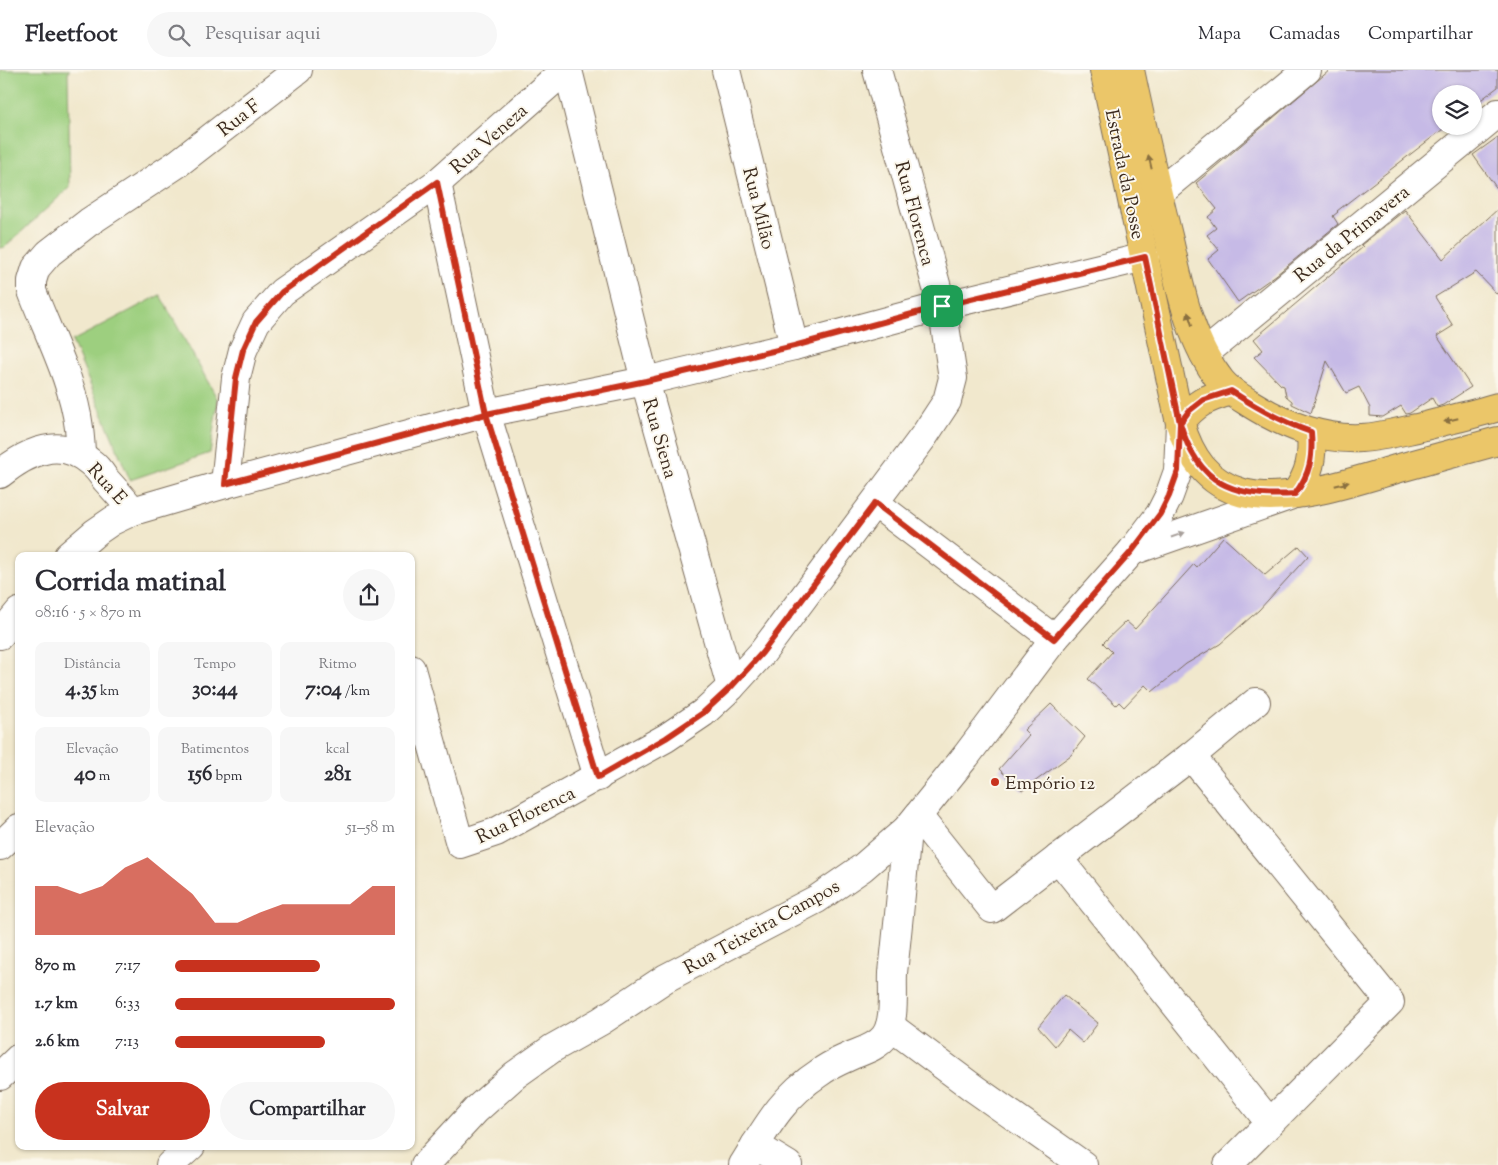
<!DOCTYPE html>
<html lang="pt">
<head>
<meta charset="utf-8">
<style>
  body { margin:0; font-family:"Sorts Mill Goudy",serif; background:#f7f7f7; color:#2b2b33; height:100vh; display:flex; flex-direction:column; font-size:19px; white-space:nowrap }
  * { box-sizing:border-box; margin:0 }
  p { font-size:16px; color:#7c7c81 }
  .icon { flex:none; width:28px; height:28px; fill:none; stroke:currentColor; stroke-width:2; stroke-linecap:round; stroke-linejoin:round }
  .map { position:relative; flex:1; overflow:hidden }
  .side { position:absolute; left:15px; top:482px; width:400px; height:598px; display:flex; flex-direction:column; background:#fff; border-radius:10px; box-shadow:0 1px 4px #0004 }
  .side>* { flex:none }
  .tools { position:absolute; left:1432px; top:15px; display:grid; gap:10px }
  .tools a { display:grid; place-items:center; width:50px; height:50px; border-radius:50%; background:#fff; box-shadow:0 1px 4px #0004; font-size:25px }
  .pin { position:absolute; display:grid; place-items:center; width:42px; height:42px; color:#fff; margin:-21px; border-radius:10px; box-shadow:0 2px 8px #0006 }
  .round { display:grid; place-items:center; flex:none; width:52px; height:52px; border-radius:26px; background:#f7f7f7 }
  .headline { display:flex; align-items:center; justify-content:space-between; height:85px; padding:0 20px }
  h1 { font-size:28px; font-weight:700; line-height:38px }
  .figures { display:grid; grid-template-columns:repeat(3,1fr); gap:8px; height:85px; padding:5px 20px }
  .figures div { display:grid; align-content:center; border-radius:10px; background:#f7f7f7; text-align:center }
  .figures b { font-size:21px; font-weight:700 }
  .figures small { font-size:14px; font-weight:400 }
  .figures p { font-size:14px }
  .chart { height:140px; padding:10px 20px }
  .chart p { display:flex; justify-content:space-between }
  .chart svg { width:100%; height:90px; margin-top:5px; fill:#c8321e; opacity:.7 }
  .button { display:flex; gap:10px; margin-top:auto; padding:10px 20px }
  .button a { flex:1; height:58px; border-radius:30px; background:#c8321e; color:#fff; font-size:20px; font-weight:700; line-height:58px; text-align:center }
  .button a+a { background:#f7f7f7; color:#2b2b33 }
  ul { padding:0 20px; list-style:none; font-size:16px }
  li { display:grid; grid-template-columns:80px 60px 1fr; align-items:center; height:38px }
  li i { height:12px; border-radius:6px; background:#c8321e }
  header { display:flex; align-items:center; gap:30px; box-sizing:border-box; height:70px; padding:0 25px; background:#fff; border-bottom:1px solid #e1e1e2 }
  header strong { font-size:24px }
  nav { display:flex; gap:28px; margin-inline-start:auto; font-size:18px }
  .search { width:350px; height:45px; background:#f7f7f7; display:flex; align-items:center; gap:12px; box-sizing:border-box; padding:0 18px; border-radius:28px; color:#7c7c81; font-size:19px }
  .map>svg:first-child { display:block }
</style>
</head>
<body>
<header>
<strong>Fleetfoot</strong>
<div class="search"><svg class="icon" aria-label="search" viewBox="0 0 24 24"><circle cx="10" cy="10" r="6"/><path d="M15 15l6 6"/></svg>Pesquisar aqui</div>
<nav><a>Mapa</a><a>Camadas</a><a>Compartilhar</a></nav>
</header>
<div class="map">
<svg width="1498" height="1095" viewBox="0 0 1498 1095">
  <rect width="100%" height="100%" fill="#fbf7ec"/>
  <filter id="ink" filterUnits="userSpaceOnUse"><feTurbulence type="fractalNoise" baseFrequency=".02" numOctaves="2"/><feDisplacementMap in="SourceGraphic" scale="10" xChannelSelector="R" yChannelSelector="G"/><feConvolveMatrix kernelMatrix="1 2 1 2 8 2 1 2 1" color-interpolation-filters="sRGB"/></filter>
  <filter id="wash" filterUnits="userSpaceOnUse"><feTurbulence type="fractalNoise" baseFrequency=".0096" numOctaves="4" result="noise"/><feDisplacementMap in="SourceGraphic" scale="20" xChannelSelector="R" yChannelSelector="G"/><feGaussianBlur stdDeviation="1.12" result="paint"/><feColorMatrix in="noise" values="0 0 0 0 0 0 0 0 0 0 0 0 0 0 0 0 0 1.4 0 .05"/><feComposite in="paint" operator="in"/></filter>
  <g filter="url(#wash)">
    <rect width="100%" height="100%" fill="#f1e8cd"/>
    <!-- green -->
    <g fill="#9dcf7f" stroke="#6c7c4e">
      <polygon points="0,0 70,0 68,2 70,117 5,177 0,178"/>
      <polygon points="160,225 218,330 210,383 130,410 72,271"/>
    </g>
    <g id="blocks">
      <!-- building -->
      <g fill="#c6bae6">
        <polygon points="1330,0 1498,0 1498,17 1474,35 1474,24 1441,24 1441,56 1447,56 1337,141 1338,142 1333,146 1338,154 1276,205 1238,232 1208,189 1219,180 1207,165 1216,158 1208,147 1217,139 1196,113"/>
        <polygon points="1498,67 1498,120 1473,85"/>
        <polygon points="1498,139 1498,225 1476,202 1435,227 1453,256 1437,266 1471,317 1443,335 1437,337 1432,328 1410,343 1406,344 1401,336 1383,347 1370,346 1370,338 1359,317 1346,323 1327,291 1311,343 1292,334 1292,331 1286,326 1284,316 1281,315 1254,287 1263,280 1254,269 1363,177 1361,175 1405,140 1443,189"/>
        <polygon points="1223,467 1265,505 1299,476 1308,486 1259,540 1220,574 1186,594 1152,622 1145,615 1124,637 1119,632 1116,635 1088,609 1112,582 1103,573 1126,551 1135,559 1194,494 1197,497"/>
        <polygon points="1051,634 1085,667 1071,685 1022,721 999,699 1029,665 1024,660"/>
        <polygon points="1064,925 1098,953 1083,973 1068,960 1055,976 1038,957"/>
      </g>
    </g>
  </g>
  <g filter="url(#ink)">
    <use href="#blocks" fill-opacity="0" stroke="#7b6c5b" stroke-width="1"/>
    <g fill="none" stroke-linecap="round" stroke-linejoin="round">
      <defs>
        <g id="minor">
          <polyline points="568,0 645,311 731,617"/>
          <polyline points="726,0 794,276"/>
          <polyline points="437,113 486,343 598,707"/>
          <polyline points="1157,124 1307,0"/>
          <polyline points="1204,284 1498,43"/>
          <path d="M81,385C81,376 80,367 79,358C73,310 49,266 32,221V211L36,198L49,183L89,152L177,94L298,0"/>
          <path d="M0,404C27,382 60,366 90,392C96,396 101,403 105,409C115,420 124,430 133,441"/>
          <polyline points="225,414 236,308 243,280 256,252 282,222 437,113 565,0"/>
          <polyline points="875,433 1054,569"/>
          <polyline points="1132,481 1289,426"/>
          <polyline points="68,486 96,462 112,451 133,441 225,414 486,343 645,311 794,276 942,236 1145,187"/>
          <polyline points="0,565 19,542"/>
          <polyline points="411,599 460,774 496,762 666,668 703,643 731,617 762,583 924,366 947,331 953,308 942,236 877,0"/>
          <polyline points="1191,686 1390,932 1228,1095"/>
          <polyline points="918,746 992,839 1191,686 1256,632"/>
          <polyline points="0,776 19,758"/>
          <polyline points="1058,788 1270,1053"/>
          <polyline points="890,956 972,1017 1083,1095"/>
          <polyline points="0,1006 19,988"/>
          <polyline points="755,1075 788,1095"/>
          <polyline points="170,1095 191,1076"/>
          <polyline points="425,1095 476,1040 515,1005 553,978 601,951 666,908 817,829 862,798 907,759 966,686 1054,569 1132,481 1160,444 1169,426 1178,401 1180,353"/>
          <path d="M743,1095C766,1058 782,1027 819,1003C827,997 837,992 846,988C858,982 877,978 885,966C896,951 892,921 893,903C898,855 903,807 907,759"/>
        </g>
        <g id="major">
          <path d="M1104,0L1180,353C1190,387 1207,413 1243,423C1288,434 1352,412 1396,399C1430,390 1464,380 1498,371"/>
          <path d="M1130,0C1142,57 1155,113 1169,170C1180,218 1190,272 1221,311C1229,321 1240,327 1251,334C1285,355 1321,370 1361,368C1380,367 1399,362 1417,358C1444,351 1471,345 1498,337"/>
          <path d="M1180,353C1195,333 1207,328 1231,321"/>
          <path d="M1295,424C1310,404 1313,388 1311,362"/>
        </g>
      </defs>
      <!-- minor casing -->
      <use href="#minor" stroke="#7b6c5b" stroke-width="30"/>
      <!-- major casing -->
      <use href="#major" stroke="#7b6c5b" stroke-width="30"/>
      <!-- minor -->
      <use href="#minor" stroke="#fff" stroke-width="28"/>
      <!-- major -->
      <use href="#major" stroke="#ebc669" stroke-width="28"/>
    </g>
    <!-- one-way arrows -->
    <defs><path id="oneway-solid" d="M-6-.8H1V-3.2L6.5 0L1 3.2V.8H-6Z" transform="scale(1.25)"/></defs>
    <g fill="#8a7040">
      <use href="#oneway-solid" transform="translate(1150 92) rotate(-103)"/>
      <use href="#oneway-solid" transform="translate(1190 249) rotate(-108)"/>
      <use href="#oneway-solid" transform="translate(1451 350) rotate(166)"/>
      <use href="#oneway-solid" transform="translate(1342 414) rotate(-14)"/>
    </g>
    <use fill="#a79f9a" href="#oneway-solid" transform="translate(1178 465) rotate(-19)"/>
  </g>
  <g fill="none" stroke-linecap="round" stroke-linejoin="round" filter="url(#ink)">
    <defs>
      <path id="route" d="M942,236L794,276L646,311L486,344L225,414L236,308L243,280L256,252L282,222L437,112L486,344L598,707L666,668L703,643L731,617L762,583L875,433L1054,569L1132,481L1160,444L1169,426L1178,401L1180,353L1189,341L1203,330L1231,321C1257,338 1282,352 1311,362C1313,388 1310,404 1295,424C1234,428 1198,415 1180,353L1145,187L942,236"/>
    </defs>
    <!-- route casing -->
    <use href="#route" stroke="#fff" stroke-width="10"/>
    <!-- route -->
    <use href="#route" stroke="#c8321e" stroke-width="6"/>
  </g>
  <!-- markers -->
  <circle fill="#c8321e" stroke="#fbf7ec" stroke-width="2" cx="995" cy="712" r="5"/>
  <g text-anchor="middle" stroke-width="4" stroke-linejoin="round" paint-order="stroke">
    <!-- street labels -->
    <g font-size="19" fill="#3b2a1e" stroke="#fbf7ec">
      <text transform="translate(238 47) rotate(-38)" y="7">Rua F</text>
      <text transform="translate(488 68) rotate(-41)" y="7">Rua Veneza</text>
      <text transform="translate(1126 104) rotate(78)" y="7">Estrada da Posse</text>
      <text transform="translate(760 138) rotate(76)" y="7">Rua Milão</text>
      <text transform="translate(916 143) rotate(75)" y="7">Rua Florenca</text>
      <text transform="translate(1351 163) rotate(-39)" y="7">Rua da Primavera</text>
      <text transform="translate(661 368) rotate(74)" y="7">Rua Siena</text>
      <text transform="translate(108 413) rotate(48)" y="7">Rua E</text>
      <text transform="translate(525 744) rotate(-26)" y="7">Rua Florenca</text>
      <text transform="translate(761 856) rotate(-29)" y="7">Rua Teixeira Campos</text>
    </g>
    <!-- poi labels -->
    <g font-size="19" fill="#3b2a1e" stroke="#fbf7ec" text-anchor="start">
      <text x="1005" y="719">Empório 12</text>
    </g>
  </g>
</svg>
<div class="tools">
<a><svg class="icon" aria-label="layers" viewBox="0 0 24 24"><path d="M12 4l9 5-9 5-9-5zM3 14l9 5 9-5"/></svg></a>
</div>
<div class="pin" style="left:942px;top:236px;background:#1e9e55"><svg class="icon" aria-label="arrive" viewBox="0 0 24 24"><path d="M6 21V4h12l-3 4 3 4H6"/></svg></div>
<section class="side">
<div class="headline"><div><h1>Corrida matinal</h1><p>08:16 · 5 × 870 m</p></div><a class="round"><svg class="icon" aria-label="share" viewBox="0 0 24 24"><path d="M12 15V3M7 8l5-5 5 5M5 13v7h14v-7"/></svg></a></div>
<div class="figures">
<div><p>Distância</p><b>4.35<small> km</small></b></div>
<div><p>Tempo</p><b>30:44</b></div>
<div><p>Ritmo</p><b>7:04<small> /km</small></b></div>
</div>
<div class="figures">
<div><p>Elevação</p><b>40<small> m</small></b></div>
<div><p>Batimentos</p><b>156<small> bpm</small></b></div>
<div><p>kcal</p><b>281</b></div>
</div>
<div class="chart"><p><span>Elevação</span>51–58 m</p>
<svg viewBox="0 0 160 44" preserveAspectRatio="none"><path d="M0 44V20L10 20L20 24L30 20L40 11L50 6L60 15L70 24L80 38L90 38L100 33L110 29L120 29L130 29L140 29L150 20L160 20V44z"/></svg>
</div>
<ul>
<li><b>870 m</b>7:17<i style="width:66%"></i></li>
<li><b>1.7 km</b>6:33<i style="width:100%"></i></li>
<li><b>2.6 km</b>7:13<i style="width:68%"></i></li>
</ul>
<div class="button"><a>Salvar</a><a>Compartilhar</a></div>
</section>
</div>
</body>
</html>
